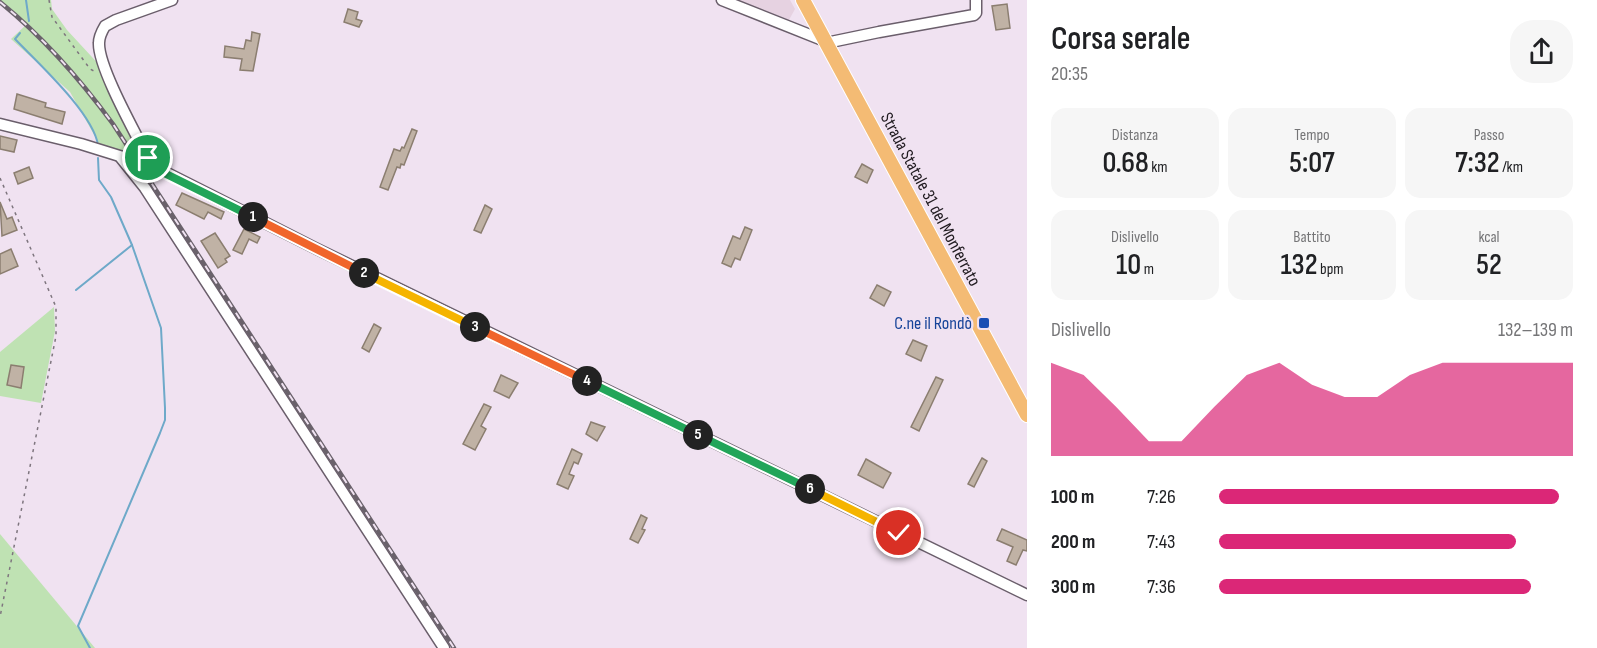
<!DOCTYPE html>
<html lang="it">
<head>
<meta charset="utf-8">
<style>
  body { margin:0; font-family:"Sofia Sans Condensed",sans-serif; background:#f6f6f6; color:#202124; height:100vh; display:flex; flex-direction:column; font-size:22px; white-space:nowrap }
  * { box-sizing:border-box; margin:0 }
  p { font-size:20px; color:#757577 }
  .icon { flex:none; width:33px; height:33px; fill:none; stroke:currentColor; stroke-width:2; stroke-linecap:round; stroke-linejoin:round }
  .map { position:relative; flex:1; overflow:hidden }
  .sheet { display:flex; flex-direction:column; background:#fff; width:570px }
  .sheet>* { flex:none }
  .pin { position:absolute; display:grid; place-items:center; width:51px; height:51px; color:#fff; margin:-26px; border:3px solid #fff; border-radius:50%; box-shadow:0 2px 6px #0007 }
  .km { position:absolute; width:30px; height:30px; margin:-15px; border-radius:50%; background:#222; color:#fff; font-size:16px; line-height:30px; text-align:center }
  .round { display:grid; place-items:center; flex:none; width:63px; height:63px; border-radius:24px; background:#f6f6f6 }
  .summary { display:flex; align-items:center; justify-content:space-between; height:102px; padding:0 24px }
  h1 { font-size:33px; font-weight:600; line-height:45px }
  .metrics { display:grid; grid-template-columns:repeat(3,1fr); gap:9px; height:102px; padding:6px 24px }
  .metrics div { display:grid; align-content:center; border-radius:15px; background:#f6f6f6; text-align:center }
  .metrics b { font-size:30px; font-weight:600 }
  .metrics small { font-size:16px; font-weight:400 }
  .metrics p { font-size:16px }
  .chart { height:168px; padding:12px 24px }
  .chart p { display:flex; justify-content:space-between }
  .chart svg { width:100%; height:108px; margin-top:6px; fill:#db2777; opacity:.7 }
  ul { padding:0 24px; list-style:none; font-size:20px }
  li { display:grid; grid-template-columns:96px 72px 1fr; align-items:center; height:45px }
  li i { height:15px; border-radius:8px; background:#db2777 }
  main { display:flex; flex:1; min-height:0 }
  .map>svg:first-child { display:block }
</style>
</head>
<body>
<main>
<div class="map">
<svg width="1027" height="648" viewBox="0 0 1027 648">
  <rect width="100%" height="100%" fill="#f0e2f1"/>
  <!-- industrial -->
  <polygon fill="#e6d2e1" points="738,0 790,0 795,9 789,20"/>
  <!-- green -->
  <g fill="#bfe2b3">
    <polygon points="0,0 51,0 52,9 67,30 116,83 146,159 101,147 70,92 11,39 27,24 0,3"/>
    <polygon points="54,307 55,331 41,403 0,396 0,352"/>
    <polygon points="0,534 95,648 0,648"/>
  </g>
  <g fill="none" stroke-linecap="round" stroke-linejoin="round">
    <!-- stream -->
    <g stroke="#6ea9c9" stroke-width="2">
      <polyline points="26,0 29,21"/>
      <path d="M20,33L15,39C38,63 93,113 98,145"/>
      <polyline points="76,290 132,245"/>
      <polyline points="90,648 78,626 160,433 165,420 165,408 161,328 132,245 111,197 99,180 98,158"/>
    </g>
  </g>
  <!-- building -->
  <g fill="#c0b2a5" stroke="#8b7e70" stroke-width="1.5">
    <polygon points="1007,4 1010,28 996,30 992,6"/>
    <polygon points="348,9 358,12 356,19 362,21 359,27 344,22"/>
    <polygon points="252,32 260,34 253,71 240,70 242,59 224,57 225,46 244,49 246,40 251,41"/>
    <polygon points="17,94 46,103 45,107 65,112 62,124 14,109"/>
    <polygon points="412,129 417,131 404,165 401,164 400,168 397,167 388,190 380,187 394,149 400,151 402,147 404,148"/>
    <polygon points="0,136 17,140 14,152 0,149"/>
    <polygon points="862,164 873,170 867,183 855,177"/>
    <polygon points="29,167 33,178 18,184 14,173"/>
    <polygon points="182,193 224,212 221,219 208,212 204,219 176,205"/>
    <polygon points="0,202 7,219 12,217 17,230 2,236"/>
    <polygon points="485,205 492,209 481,233 474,230"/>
    <polygon points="745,227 752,230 740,260 735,258 731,267 722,263 733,236 740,239"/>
    <polygon points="244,229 260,237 257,243 249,239 242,254 233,250"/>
    <polygon points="215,233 230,256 225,259 227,262 218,268 201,241"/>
    <polygon points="11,249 18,266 0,274 0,254"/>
    <polygon points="877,285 891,292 884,306 870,298"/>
    <polygon points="374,324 381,328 369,352 362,348"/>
    <polygon points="913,340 927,346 921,361 906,354"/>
    <polygon points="11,365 24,367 21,388 7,385"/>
    <polygon points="501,375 518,383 509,398 494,391"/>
    <polygon points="936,377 943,380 919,431 911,427"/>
    <polygon points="484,404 491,407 481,426 486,429 475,450 463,444"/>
    <polygon points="591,422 605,427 597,441 586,434"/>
    <polygon points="572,449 582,454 578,464 574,462 569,474 574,476 568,489 557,484"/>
    <polygon points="982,458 987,461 974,487 968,484"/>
    <polygon points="866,459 891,473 883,488 858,475"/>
    <polygon points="641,515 647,518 642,529 645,530 638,543 630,539"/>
    <polygon points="1002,529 1027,540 1027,551 1023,550 1016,565 1007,561 1013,547 997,540"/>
  </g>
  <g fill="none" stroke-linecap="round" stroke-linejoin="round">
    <defs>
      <g id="minor">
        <polyline points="722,0 825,41"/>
        <polyline points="826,43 879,32 974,15 976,13 976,0"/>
        <polyline points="0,124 81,144 155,167 315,248 1027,595"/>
        <polyline points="121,158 145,188 444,648"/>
        <path d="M148,165V158C136,134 98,67 99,43C99,37 102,31 105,26L116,20L172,0"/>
      </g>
      <polyline id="major" points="803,0 1027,415"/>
    </defs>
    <!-- minor casing -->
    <use href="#minor" stroke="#6a5e6b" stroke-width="13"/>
    <!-- major casing -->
    <use href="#major" stroke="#fff" stroke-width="16"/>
    <!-- path -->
    <g stroke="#7e757e" stroke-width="1.5" stroke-dasharray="3 4.5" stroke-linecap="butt">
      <polyline points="49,0 52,17 90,69 96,72"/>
      <polyline points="0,178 56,307 56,336 0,617"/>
    </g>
    <!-- minor -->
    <use href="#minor" stroke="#fff" stroke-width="10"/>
    <!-- major -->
    <use href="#major" stroke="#f4bb74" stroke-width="14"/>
    <defs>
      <path id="rail" d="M0,2C43,37 80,79 113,124L454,648"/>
    </defs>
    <!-- rail casing -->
    <use href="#rail" stroke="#6a626b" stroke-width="4.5"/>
    <!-- rail -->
    <use href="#rail" stroke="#f0e2f1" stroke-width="2" stroke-dasharray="7" stroke-linecap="butt"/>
  </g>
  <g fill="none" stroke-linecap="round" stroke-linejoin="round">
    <defs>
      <polyline id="split-1" points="148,158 148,165 253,217"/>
      <polyline id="split-2" points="253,217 364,273"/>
      <polyline id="split-3" points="364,273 475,327"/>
      <polyline id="split-4" points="475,327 587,381"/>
      <polyline id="split-5" points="587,381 698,435"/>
      <polyline id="split-6" points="698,435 810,489"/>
      <polyline id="split-7" points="810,489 899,533"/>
    </defs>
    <!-- split-1 casing -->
    <use href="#split-1" stroke="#fff" stroke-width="12"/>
    <!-- split-2 casing -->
    <use href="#split-2" stroke="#fff" stroke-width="12"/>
    <!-- split-3 casing -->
    <use href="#split-3" stroke="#fff" stroke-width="12"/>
    <!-- split-4 casing -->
    <use href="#split-4" stroke="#fff" stroke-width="12"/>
    <!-- split-5 casing -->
    <use href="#split-5" stroke="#fff" stroke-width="12"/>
    <!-- split-6 casing -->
    <use href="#split-6" stroke="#fff" stroke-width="12"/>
    <!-- split-7 casing -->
    <use href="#split-7" stroke="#fff" stroke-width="12"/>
    <!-- split-1 -->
    <use href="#split-1" stroke="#22a559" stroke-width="8"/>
    <!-- split-2 -->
    <use href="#split-2" stroke="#f0652b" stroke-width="8"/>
    <!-- split-3 -->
    <use href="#split-3" stroke="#f5b400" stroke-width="8"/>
    <!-- split-4 -->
    <use href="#split-4" stroke="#f0652b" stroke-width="8"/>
    <!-- split-5 -->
    <use href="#split-5" stroke="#22a559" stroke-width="8"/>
    <!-- split-6 -->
    <use href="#split-6" stroke="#22a559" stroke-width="8"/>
    <!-- split-7 -->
    <use href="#split-7" stroke="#f5b400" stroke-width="8"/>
  </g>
  <!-- markers -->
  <rect fill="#1a4fb4" stroke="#f0e2f1" stroke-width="2" x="978" y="317" width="12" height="12" rx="3"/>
  <g text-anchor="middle" stroke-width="4.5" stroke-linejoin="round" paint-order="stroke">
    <!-- street labels -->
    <g font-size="18" fill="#1f1a1f" stroke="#f0e2f1">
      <text transform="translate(931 199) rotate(62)" y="6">Strada Statale 31 del Monferrato</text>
    </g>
    <!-- transit labels -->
    <g font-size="18" fill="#164399" stroke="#f0e2f1" text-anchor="end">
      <text x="972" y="329">C.ne il Rondò</text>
    </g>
  </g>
</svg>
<div class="pin" style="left:148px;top:158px;background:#1e9e55"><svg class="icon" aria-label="arrive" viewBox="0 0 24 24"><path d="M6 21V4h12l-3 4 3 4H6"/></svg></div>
<div class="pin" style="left:899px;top:533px;background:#d93025"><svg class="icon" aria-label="check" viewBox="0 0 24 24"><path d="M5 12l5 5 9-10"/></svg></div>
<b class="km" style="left:253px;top:217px">1</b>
<b class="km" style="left:364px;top:273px">2</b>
<b class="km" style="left:475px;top:327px">3</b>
<b class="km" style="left:587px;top:381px">4</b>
<b class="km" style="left:698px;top:435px">5</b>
<b class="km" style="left:810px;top:489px">6</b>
</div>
<section class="sheet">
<div class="summary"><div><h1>Corsa serale</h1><p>20:35</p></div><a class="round"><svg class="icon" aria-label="share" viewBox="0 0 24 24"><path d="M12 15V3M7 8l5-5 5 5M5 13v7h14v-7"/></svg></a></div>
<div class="metrics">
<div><p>Distanza</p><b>0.68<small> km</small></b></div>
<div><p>Tempo</p><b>5:07</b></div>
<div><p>Passo</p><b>7:32<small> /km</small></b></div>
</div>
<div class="metrics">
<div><p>Dislivello</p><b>10<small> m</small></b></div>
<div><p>Battito</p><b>132<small> bpm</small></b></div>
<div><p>kcal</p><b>52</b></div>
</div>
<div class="chart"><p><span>Dislivello</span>132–139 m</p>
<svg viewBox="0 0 160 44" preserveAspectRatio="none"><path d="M0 44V6L10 11L20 24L30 38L40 38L50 24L60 11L70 6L80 15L90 20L100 20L110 11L120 6L130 6L140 6L150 6L160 6V44z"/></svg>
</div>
<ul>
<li><b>100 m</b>7:26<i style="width:96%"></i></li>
<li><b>200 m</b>7:43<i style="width:84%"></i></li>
<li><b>300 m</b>7:36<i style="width:88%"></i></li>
</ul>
</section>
</main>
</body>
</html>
